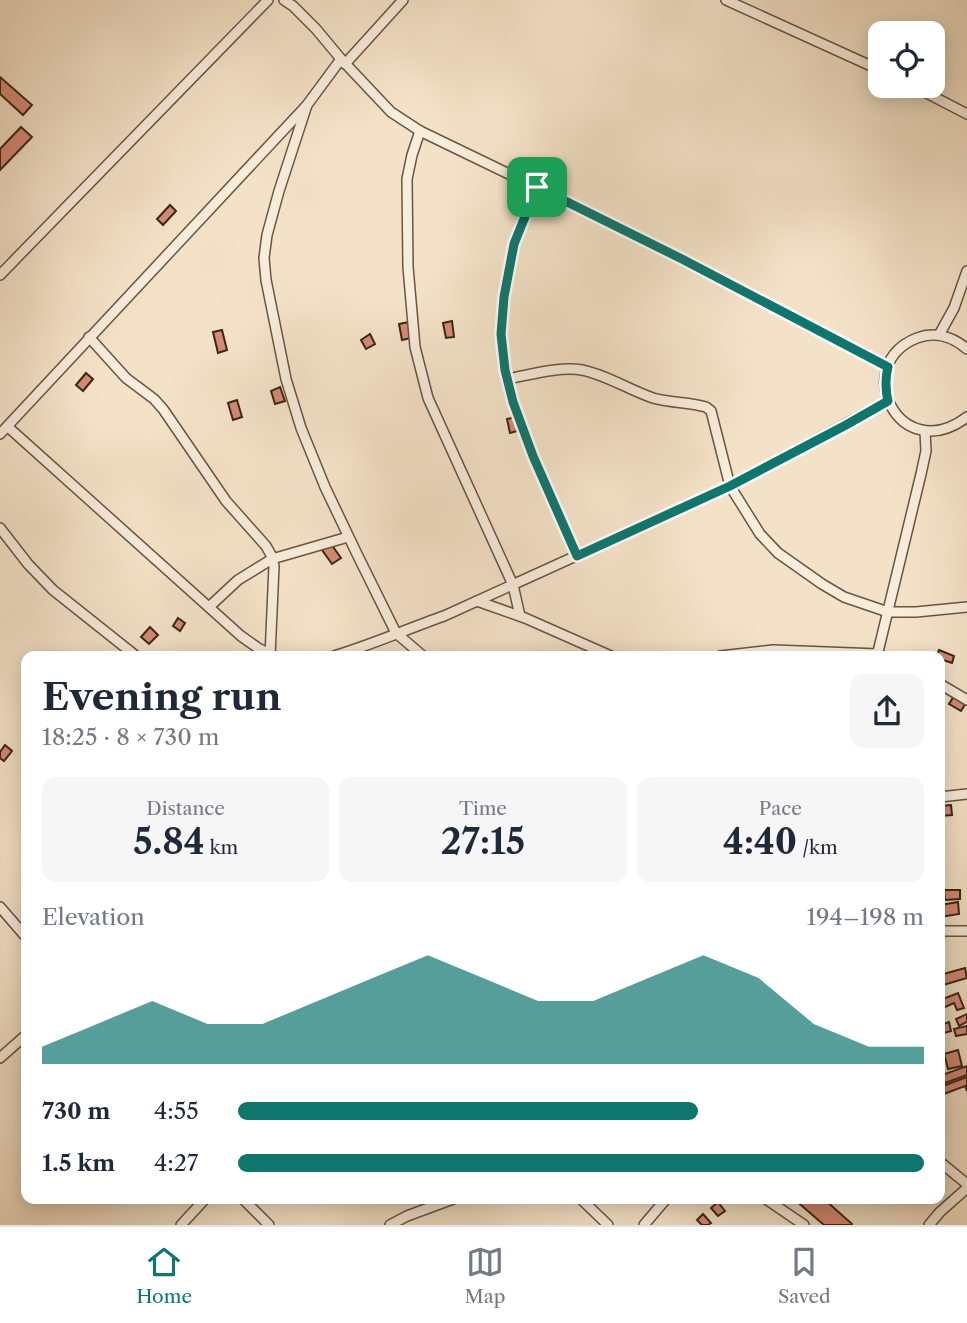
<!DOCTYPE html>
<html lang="en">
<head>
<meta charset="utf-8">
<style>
  body { margin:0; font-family:"Libre Caslon Text",serif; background:#f6f6f7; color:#1f2937; height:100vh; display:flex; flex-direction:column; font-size:26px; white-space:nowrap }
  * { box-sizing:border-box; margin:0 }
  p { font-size:23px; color:#747a83 }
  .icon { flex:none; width:38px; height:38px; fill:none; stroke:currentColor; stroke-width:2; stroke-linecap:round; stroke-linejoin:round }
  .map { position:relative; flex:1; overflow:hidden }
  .sheet { position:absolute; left:21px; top:651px; width:924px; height:553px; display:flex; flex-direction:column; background:#fff; border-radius:14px; box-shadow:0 4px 18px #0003 }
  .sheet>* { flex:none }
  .tools { position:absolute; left:868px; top:21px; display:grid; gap:14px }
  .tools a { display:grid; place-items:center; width:77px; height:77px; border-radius:14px; background:#fff; box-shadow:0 4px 18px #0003; font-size:35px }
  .pin { position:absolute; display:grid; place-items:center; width:60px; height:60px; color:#fff; margin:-30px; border-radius:14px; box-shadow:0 4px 10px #0006 }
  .round { display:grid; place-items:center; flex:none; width:74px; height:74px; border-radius:14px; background:#f6f6f7 }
  .summary { display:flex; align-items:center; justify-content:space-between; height:119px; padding:0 21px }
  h1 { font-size:38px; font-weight:800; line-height:52px }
  .metrics { display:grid; grid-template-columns:repeat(3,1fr); gap:10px; height:119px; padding:7px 21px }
  .metrics div { display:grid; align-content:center; border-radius:14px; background:#f6f6f7; text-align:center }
  .metrics b { font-size:35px; font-weight:800 }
  .metrics small { font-size:19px; font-weight:400 }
  .metrics p { font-size:19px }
  .chart { height:196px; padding:14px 21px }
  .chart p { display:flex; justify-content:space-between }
  .chart svg { width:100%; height:126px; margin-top:7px; fill:#0f766e; opacity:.7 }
  ul { padding:0 21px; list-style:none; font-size:23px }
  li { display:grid; grid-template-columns:112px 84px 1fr; align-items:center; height:52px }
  li i { height:18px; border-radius:9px; background:#0f766e }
  .menu { display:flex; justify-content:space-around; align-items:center; height:98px; border-top:2px solid #e0e1e3; background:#fff; font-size:19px; color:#747a83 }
  .menu a { display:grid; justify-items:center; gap:4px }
  .menu .selected { color:#0f766e }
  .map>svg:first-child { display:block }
</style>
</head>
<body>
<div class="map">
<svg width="967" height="1225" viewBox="0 0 967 1225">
  <rect width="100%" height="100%" fill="#f4e2c8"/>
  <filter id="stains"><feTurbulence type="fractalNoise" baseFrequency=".00286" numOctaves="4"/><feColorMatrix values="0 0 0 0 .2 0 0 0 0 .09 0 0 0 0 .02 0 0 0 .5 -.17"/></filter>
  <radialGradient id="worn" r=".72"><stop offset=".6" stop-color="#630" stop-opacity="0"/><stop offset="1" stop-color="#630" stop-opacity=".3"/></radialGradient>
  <!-- building -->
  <g fill="#d78a77" stroke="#382715" stroke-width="2">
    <polygon points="0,77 32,105 23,115 0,94"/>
    <polygon points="21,127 32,137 0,170 0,149"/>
    <polygon points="170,205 176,211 163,225 157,219"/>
    <polygon points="452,321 454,337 446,338 443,323"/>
    <polygon points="409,322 411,338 402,340 399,324"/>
    <polygon points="222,330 227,350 218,353 213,332"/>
    <polygon points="370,334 375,344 366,349 361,340"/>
    <polygon points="86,373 93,379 83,391 76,385"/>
    <polygon points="280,387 285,401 275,404 271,391"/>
    <polygon points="237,400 242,417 233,420 228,403"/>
    <polygon points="521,416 524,429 510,433 507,419"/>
    <polygon points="331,544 341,558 332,564 322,550"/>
    <polygon points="178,618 185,623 180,631 173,626"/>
    <polygon points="150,627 158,635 149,644 141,637"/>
    <polygon points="939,650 954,656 952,663 940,659 940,656 937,656"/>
    <polygon points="954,696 966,703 961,711 949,704"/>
    <polygon points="5,745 12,751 4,761 0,758 0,752"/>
    <polygon points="951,805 952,815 940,816 940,806"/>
    <polygon points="944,890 960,890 960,899 945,900"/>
    <polygon points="958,902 959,914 940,917 940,905"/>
    <polygon points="965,968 967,978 940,986 940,975"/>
    <polygon points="958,993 964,1008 957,1010 954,1003 943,1008 940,1000"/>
    <polygon points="967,1014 967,1022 959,1026 956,1019"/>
    <polygon points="949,1022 951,1031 940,1034 940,1025"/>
    <polygon points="967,1026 967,1034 956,1036 954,1029"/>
    <polygon points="958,1050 962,1066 948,1069 944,1054"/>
    <polygon points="967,1066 967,1075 945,1083 942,1075"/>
    <polygon points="967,1077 967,1091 965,1086 941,1095 943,1100 940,1101 940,1087"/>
    <polygon points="794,1199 824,1199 852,1224 851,1225 824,1225"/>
    <polygon points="718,1202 725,1211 718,1216 711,1208"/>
    <polygon points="703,1214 711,1223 708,1225 702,1225 697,1220"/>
  </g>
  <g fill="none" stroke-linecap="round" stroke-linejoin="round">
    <defs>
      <g id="street">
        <polyline points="284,0 293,6 316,29 341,59 391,112 420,131 631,233 888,367"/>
        <polyline points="726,0 880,70"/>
        <polyline points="345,64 403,0"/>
        <polyline points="913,86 967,114"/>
        <polyline points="307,105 279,191 267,235 264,258 266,280 286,379 301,428 325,487 356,552 396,633 423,656"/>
        <polyline points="420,131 412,155 407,179 408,267 415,347 428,398 513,585 520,616"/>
        <polyline points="537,187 514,245 504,297 501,334 505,370 513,402 533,456 577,556"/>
        <polyline points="0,275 268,0"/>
        <polyline points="939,335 954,308 967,271"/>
        <polyline points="89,337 126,378 154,399 163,409 226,501 266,546 271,555 274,566 270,656"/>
        <path d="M967,349C953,337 935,331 917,338C849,365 900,468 967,417"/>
        <path d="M507,379C529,375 560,366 582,370C607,375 629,390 653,398C670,403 689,402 706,407L711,411L730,486L760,534L778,553L822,584L844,597L888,612H916L967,607"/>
        <polyline points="8,427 241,636 258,648 274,656"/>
        <polyline points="0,434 307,105 341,59"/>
        <polyline points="0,528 28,564 53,590 136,656"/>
        <polyline points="477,601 525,618 611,656"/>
        <polyline points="209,607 238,580 272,559 348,537"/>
        <path d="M334,656C371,645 407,629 444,616L730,486L888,401"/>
        <polyline points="720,656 773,650 878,654 881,656"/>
        <polyline points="877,656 921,474 926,451 925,431"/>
        <polyline points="940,684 967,700"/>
        <polyline points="940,797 967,794"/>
        <polyline points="0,907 26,937"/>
        <polyline points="940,931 967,931"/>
        <polyline points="0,1058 26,1035"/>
        <polyline points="940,1162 967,1184"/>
        <polyline points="243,1199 269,1225"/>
        <polyline points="581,1199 608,1225"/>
        <polyline points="766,1199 804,1225"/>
        <polyline points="181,1225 205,1199"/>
        <polyline points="390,1225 407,1216 453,1199"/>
        <polyline points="644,1225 666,1199"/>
        <polyline points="929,1225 940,1212 967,1188"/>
      </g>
    </defs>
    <!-- street casing -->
    <use href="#street" stroke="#675642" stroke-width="12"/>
    <!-- street -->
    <use href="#street" stroke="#f8ecdb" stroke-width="9"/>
  </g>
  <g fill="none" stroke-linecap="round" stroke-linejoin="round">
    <defs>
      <path id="route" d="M537,187L682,259L888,367C885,379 885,388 888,401L846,425L730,486L577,556L533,456L513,402L505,370L501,334L504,297L514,244Z"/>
    </defs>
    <!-- route casing -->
    <use href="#route" stroke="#fff" stroke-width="14"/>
    <!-- route -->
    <use href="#route" stroke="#0f766e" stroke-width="9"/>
  </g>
  <rect width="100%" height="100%" filter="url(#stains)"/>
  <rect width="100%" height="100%" fill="url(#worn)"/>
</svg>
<div class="tools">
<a><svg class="icon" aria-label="locate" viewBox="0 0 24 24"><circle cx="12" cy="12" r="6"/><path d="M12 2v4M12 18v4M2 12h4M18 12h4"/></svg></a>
</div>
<div class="pin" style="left:537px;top:187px;background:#1e9e55"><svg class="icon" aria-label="arrive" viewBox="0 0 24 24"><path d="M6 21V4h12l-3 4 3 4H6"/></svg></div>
<section class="sheet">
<div class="summary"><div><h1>Evening run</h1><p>18:25 · 8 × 730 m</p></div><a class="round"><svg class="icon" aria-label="share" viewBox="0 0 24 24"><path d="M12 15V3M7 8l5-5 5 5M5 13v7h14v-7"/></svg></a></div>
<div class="metrics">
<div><p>Distance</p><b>5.84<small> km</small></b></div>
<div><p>Time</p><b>27:15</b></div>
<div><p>Pace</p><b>4:40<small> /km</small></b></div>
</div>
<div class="chart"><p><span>Elevation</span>194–198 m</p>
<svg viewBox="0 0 160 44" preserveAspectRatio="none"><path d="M0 44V38L10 30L20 22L30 30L40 30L50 22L60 14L70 6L80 14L90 22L100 22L110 14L120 6L130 14L140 30L150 38L160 38V44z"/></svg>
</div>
<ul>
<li><b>730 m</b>4:55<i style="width:67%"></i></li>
<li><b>1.5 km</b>4:27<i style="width:100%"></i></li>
</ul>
</section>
</div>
<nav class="menu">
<a class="selected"><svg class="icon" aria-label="home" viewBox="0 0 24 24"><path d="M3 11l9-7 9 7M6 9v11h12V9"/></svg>Home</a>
<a><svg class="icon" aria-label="map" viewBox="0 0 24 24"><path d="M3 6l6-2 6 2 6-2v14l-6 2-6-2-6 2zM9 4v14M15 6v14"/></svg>Map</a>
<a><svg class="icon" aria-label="saved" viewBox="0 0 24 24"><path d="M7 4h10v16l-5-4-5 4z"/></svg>Saved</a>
</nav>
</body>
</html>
